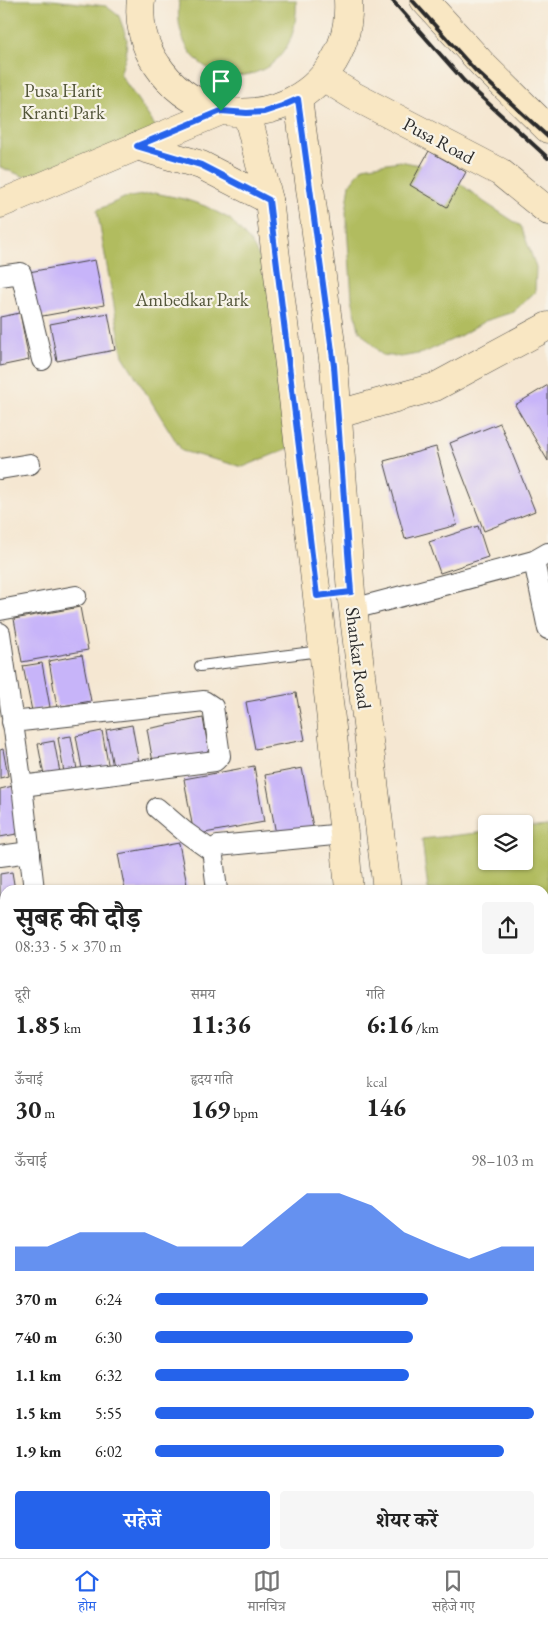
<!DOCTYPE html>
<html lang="hi">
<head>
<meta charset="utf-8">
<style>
  body { margin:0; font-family:"EB Garamond","Noto Serif Devanagari",serif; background:#f6f6f6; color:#222; height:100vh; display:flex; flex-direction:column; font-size:19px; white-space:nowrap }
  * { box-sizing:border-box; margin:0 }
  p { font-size:16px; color:#767676 }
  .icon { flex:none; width:28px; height:28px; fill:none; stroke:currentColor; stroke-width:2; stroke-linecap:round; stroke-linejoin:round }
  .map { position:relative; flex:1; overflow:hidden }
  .sheet { position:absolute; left:0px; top:885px; width:549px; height:674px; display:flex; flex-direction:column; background:#fff; border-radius:15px 15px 0 0; box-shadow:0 1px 4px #0004 }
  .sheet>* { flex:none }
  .tools { position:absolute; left:478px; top:815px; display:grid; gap:10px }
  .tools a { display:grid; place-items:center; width:55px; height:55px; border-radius:5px; background:#fff; box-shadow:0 1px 4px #0004; font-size:25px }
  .pin { position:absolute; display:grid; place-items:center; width:42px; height:42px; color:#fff; margin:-51px -21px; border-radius:50% 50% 50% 0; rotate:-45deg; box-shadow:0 0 5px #0007 }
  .pin .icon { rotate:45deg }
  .round { display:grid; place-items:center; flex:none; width:52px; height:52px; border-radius:5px; background:#f6f6f6 }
  .summary { display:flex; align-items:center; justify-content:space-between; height:85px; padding:0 15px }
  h1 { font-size:28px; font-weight:700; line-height:38px }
  .figures { display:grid; grid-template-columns:repeat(3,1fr); gap:8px; height:85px; padding:5px 15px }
  .figures div { display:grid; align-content:center }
  .figures b { font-size:25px; font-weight:700 }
  .figures small { font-size:14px; font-weight:400 }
  .figures p { font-size:14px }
  .chart { height:140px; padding:10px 15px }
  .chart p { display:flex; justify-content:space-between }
  .chart svg { width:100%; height:90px; margin-top:5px; fill:#2563eb; opacity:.7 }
  .primary-button { display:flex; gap:10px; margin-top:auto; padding:10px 15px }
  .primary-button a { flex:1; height:58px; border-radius:5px; background:#2563eb; color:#fff; font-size:20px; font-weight:700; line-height:58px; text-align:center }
  .primary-button a+a { background:#f6f6f6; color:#222 }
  ul { padding:0 15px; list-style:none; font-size:16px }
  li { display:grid; grid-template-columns:80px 60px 1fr; align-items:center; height:38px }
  li i { height:12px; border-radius:6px; background:#2563eb }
  .dock { display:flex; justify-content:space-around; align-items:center; height:70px; border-top:1px solid #e0e0e0; background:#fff; font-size:14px; color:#767676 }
  .dock a { display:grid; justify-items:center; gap:2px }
  .dock .selected { color:#2563eb }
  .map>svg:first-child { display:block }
</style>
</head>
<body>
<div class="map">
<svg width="548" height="1558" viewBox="0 0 548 1558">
  <rect width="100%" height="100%" fill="#f7f3e8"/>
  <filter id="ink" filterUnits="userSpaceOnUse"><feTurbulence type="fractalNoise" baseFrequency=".02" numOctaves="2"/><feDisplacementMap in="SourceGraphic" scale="10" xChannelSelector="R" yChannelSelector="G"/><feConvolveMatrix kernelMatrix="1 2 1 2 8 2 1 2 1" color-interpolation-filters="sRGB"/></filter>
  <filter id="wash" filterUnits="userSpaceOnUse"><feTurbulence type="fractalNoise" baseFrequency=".0096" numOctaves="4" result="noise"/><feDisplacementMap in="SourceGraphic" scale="20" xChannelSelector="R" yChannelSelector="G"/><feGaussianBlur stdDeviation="1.12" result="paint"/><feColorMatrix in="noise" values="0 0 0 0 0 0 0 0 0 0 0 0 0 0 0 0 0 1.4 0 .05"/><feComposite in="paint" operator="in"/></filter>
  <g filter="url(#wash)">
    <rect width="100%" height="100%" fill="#f5e7d2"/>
    <!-- green -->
    <g fill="#b1bc5e" stroke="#6e7444">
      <polygon points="0,0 51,0 106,6 119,16 127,39 126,56 120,74 158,130 35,181 0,167"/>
      <path d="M179,0H296C303,102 168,100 179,0Z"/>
      <polygon points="400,161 443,170 484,202 521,226 536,267 535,292 513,312 485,321 458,337 423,353 401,357 382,355 359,330 352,298 346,212 350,184 363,167"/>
      <polygon points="155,193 184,199 205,206 230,219 251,243 268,272 289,448 243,467 182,451 123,356 97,210 124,198"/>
      <polygon points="548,826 548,988 544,988 544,890 428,890 422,839 486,832 486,861 524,861 524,828"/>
    </g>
    <g id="blocks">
      <!-- building -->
      <g fill="#c7b4f9">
        <polygon points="429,151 466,172 447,207 410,185"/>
        <polygon points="95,260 104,305 37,317 29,272"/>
        <polygon points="20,313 29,360 0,366 0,317"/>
        <polygon points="108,313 115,350 57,361 50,324"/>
        <polygon points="548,385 548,461 515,405"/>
        <polygon points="500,423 535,511 484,531 450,443"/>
        <polygon points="436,447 457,525 405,539 384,461"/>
        <polygon points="478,526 488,557 440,573 429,542"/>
        <polygon points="80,607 88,650 22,662 14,619"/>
        <polygon points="82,655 91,701 57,707 49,661"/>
        <polygon points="42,663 50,707 32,711 23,666"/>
        <polygon points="296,693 305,740 255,749 246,702"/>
        <polygon points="203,718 210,758 154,768 147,729"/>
        <polygon points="132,725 140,768 114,772 106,730"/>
        <polygon points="102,731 109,769 83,774 76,736"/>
        <polygon points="71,736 78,775 65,778 58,738"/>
        <polygon points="54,741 61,778 45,781 38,744"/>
        <polygon points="3,749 8,776 0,778 0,750"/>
        <polygon points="254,766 264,822 194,835 184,779"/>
        <polygon points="302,768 313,827 276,834 265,775"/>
        <polygon points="13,786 22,833 0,837 0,789"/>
        <polygon points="179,843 188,890 125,890 118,854"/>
        <polygon points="12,872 15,890 5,890 5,926 0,927 0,874"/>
        <polygon points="544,1274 548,1289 548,1305 544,1306"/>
        <rect x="0" y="1402" width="5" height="76"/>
        <polygon points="544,1435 548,1450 548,1481 544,1482"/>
        <polygon points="548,1494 548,1530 544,1531 544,1495"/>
        <polygon points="66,1554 109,1554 110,1558 63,1558 63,1555"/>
        <polygon points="121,1554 189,1554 190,1558 122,1558"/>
        <polygon points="195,1554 242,1554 243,1558 196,1558"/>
        <polygon points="248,1554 280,1554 266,1558 249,1558"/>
        <polygon points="312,1554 347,1554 348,1558 313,1558"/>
        <polygon points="356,1554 392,1554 392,1556 385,1558 357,1558"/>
      </g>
    </g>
  </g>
  <g filter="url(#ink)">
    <use href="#blocks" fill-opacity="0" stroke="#494744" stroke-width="1"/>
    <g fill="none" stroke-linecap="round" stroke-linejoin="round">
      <defs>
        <g id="lane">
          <polyline points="200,666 321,651"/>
          <polyline points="544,1318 548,1317"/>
          <polyline points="544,1382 548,1381"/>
          <polyline points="0,1502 5,1502"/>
        </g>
        <g id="street">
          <polyline points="0,276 21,273 42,360"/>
          <polyline points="0,469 30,464"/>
          <polyline points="534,561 548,629"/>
          <polyline points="353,609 534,561 548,553"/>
          <polyline points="0,610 76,596"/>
          <polyline points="0,633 22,786 34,890"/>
          <polyline points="12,722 204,701 213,707 220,756 215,761 22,786"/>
          <polyline points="157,808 185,832 213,852"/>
          <polyline points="0,856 30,852"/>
          <polyline points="217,890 213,857 214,849 218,846 344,834"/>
          <polyline points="544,1003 548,1003"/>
          <polyline points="544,1254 548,1253"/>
          <polyline points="0,1386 5,1386"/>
          <polyline points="544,1412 548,1411"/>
          <polyline points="0,1540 5,1539"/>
          <polyline points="113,1554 114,1558"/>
          <polyline points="288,1554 289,1558"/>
          <polyline points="515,1558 536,1554"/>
        </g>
        <g id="secondary">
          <path d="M141,0C138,22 144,47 157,65C218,155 354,108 348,0"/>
          <polyline points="424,0 484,66 548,129"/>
          <polyline points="323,77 354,96 500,172 548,211"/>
          <polyline points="298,99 334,366 351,592 387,890"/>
          <polyline points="247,113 269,200 317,596 344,834 349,890"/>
          <polyline points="137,146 201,165 269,200"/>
          <polyline points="0,204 221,111"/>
          <polyline points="338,414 435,387 548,326"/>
          <polyline points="414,1554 414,1558"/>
          <polyline points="467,1554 467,1558"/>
        </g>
      </defs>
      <!-- lane casing -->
      <use href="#lane" stroke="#494744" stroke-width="12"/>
      <!-- street casing -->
      <use href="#street" stroke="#494744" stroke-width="22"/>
      <!-- secondary casing -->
      <use href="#secondary" stroke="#494744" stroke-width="29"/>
      <!-- path -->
      <polyline stroke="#494744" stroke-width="3" stroke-dasharray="4 4" stroke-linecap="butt" points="544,1042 548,1043"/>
      <!-- lane -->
      <use href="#lane" stroke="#fff" stroke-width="10"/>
      <!-- street -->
      <use href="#street" stroke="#fff" stroke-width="20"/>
      <!-- secondary -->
      <use href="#secondary" stroke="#f9e7c3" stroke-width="28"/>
      <!-- rail -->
      <g stroke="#2b2b2b" stroke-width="4">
        <polyline points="392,0 464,81 548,158"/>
        <polyline points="412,0 475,70 548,137"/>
      </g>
    </g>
  </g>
  <g fill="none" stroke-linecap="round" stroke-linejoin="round" filter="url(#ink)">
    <defs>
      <polygon id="route" points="298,99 334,366 351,592 317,596 269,200 201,165 137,146 221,111 247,113 264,112 282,106"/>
    </defs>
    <!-- route casing -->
    <use href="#route" stroke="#fff" stroke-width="10"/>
    <!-- route -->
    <use href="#route" stroke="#2563eb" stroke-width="6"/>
  </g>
  <g text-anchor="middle" stroke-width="4.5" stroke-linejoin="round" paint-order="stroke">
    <!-- park labels -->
    <g font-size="19" fill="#53563a" stroke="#f7f3e8">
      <text x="63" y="97">Pusa Harit<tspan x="63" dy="22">Kranti Park</tspan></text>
      <text x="192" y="306">Ambedkar Park</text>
    </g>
    <!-- street labels -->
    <g font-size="19" fill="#2b2b2b" stroke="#f7f3e8">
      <text transform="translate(439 140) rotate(28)" y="7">Pusa Road</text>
      <text transform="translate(359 658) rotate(83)" y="7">Shankar Road</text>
    </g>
  </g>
</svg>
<div class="tools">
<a><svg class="icon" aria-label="layers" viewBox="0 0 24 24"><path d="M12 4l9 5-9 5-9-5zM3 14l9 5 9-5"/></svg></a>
</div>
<div class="pin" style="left:221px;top:111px;background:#1e9e55"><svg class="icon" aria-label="arrive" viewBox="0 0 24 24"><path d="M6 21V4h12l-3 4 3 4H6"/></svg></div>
<section class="sheet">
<div class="summary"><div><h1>सुबह की दौड़</h1><p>08:33 · 5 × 370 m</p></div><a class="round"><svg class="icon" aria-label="share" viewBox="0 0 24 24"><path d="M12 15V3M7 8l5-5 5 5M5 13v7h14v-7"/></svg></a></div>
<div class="figures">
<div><p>दूरी</p><b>1.85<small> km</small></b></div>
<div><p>समय</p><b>11:36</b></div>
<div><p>गति</p><b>6:16<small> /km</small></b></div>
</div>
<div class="figures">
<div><p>ऊँचाई</p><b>30<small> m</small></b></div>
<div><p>हृदय गति</p><b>169<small> bpm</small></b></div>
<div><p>kcal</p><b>146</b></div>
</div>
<div class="chart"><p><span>ऊँचाई</span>98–103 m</p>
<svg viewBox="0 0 160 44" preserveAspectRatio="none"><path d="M0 44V32L10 32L20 25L30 25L40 25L50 32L60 32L70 32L80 19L90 6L100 6L110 12L120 25L130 32L140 38L150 32L160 32V44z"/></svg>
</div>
<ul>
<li><b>370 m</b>6:24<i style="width:72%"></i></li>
<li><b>740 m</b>6:30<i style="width:68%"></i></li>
<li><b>1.1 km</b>6:32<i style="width:67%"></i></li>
<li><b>1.5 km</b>5:55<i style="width:100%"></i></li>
<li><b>1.9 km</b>6:02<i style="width:92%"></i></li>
</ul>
<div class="primary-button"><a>सहेजें</a><a>शेयर करें</a></div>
</section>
</div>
<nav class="dock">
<a class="selected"><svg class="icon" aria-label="home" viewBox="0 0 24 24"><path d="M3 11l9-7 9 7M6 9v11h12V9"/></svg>होम</a>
<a><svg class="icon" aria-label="map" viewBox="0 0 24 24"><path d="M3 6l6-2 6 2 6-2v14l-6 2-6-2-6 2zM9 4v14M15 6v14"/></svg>मानचित्र</a>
<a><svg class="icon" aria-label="saved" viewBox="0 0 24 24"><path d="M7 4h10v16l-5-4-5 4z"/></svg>सहेजे गए</a>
</nav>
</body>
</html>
